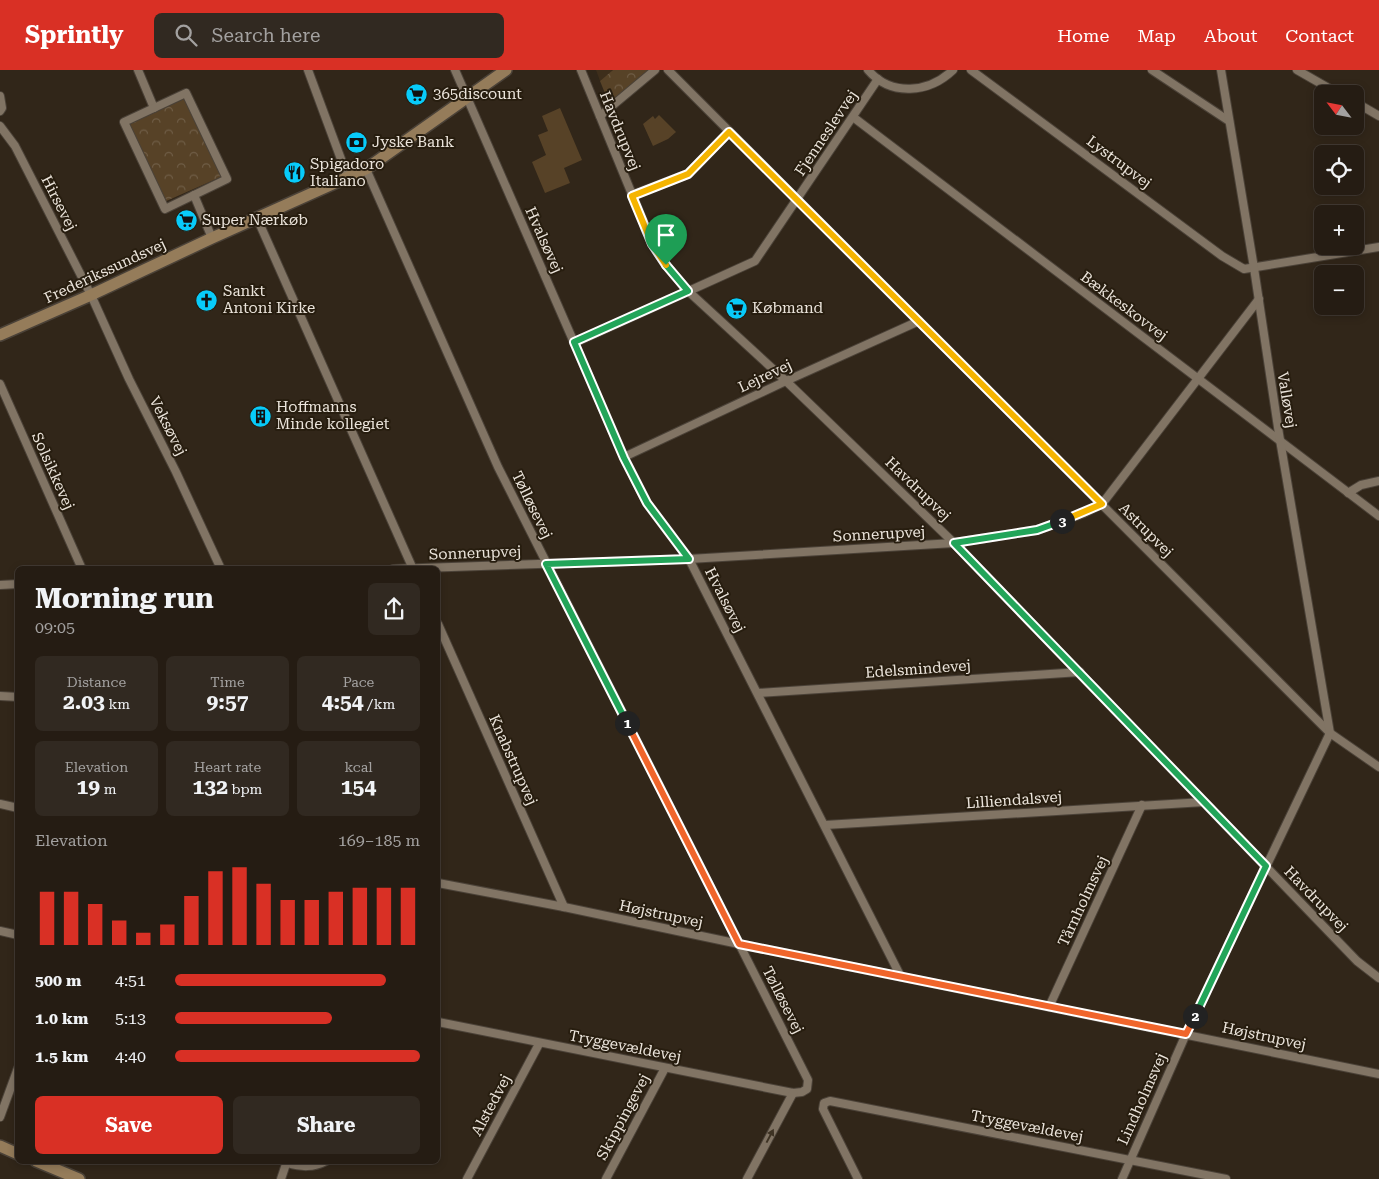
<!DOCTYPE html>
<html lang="en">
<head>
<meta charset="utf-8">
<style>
  body { margin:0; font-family:"Roboto Serif",serif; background:#312921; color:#f1f3f6; height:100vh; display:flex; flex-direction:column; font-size:19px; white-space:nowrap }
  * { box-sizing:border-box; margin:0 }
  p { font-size:16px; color:#a3a1a0 }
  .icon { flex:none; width:28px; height:28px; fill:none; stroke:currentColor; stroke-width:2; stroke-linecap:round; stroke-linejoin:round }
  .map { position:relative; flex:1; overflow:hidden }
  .panel { position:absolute; left:15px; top:496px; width:425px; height:598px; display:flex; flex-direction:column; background:#251c13; border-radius:8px; box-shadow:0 2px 8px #0003,0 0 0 1px #423a33 }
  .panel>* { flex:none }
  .needle { width:32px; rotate:302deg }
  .controls { position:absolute; left:1314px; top:15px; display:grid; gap:10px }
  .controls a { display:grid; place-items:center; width:50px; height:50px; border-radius:8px; background:#251c13; box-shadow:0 2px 8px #0003,0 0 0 1px #423a33; font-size:25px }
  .pin { position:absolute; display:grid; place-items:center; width:42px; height:42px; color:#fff; margin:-51px -21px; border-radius:50% 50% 50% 0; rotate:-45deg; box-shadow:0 0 5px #0007 }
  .pin .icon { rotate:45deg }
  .km { position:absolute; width:25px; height:25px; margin:-12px; border-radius:50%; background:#222; color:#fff; font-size:14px; line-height:25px; text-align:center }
  .round { display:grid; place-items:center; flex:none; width:52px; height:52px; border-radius:8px; background:#312921 }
  .overview { display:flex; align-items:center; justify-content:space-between; height:85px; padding:0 20px }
  h1 { font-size:28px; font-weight:700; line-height:38px }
  .figures { display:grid; grid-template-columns:repeat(3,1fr); gap:8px; height:85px; padding:5px 20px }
  .figures div { display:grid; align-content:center; border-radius:8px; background:#312921; text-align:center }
  .figures b { font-size:21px; font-weight:700 }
  .figures small { font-size:14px; font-weight:400 }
  .figures p { font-size:14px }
  .chart { height:140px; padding:10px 20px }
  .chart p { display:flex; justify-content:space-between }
  .chart svg { width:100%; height:90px; margin-top:5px; stroke:#d93025; stroke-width:6 }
  .button { display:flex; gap:10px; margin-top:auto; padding:10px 20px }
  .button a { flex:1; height:58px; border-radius:8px; background:#d93025; color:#fff; font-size:20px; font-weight:700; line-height:58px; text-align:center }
  .button a+a { background:#312921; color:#f1f3f6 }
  ul { padding:0 20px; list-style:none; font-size:16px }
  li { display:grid; grid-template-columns:80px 60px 1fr; align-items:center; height:38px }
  li i { height:12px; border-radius:6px; background:#d93025 }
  header { display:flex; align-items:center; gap:30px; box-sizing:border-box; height:70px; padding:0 25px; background:#d93025; color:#fff }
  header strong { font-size:24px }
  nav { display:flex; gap:28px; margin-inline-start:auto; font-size:18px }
  .search { width:350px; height:45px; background:#312921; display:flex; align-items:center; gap:12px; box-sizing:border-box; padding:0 18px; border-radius:8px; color:#a3a1a0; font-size:19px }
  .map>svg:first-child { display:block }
</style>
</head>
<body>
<header>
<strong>Sprintly</strong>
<div class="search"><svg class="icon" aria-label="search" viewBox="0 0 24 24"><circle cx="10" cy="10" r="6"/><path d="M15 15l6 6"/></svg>Search here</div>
<nav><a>Home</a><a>Map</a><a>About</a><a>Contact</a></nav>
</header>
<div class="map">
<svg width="1379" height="1109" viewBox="0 0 1379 1109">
  <defs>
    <pattern id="forest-crowns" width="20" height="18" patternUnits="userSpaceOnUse" patternTransform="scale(1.25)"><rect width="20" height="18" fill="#574227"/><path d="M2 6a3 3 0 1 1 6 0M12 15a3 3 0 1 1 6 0" fill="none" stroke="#6f5d46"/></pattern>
  </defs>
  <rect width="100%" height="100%" fill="#312619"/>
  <!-- built -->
  <polygon fill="#3e2e1b" points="596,0 613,0 600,11"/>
  <!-- forest -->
  <g fill="url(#forest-crowns)">
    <polygon points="613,0 649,0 609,33 600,11"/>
    <polygon points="184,29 223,106 164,132 129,54"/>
  </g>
  <!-- garden -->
  <g fill="#574227">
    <polygon points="560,38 582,90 564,98 570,113 545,123 532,92 546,85 538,65 548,61 542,46"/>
    <polygon points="659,45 676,62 668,69 653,76 643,54 653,46 655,49"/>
  </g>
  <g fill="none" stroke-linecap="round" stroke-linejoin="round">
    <defs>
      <g id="street">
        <polyline points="138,0 154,38"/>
        <polyline points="308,0 348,108"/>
        <polyline points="455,0 624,387 647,433 689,489 901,907"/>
        <polyline points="581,0 652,173 666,195 688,221 786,311 954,473 1357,891 1379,908"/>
        <polyline points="668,0 1330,663 1379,697"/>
        <path d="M868,0C891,27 929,23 953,0"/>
        <polyline points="971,0 1222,186 1244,199 1379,177"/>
        <polyline points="1152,0 1229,51"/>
        <polyline points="1297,0 1339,24"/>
        <polygon points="186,23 227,109 165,139 124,52"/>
        <polyline points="0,26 2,38 0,41"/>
        <polyline points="1355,32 1379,46"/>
        <polyline points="600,46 655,0"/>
        <polyline points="853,47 1379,446"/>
        <polyline points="0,56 15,76 91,225 129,309 176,402 221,499"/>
        <polyline points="366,99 498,397 808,1010 807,1019 802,1022 793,1023 438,952"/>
        <polyline points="194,125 212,168"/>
        <polyline points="632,125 688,104 729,62"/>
        <polyline points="257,148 413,499"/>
        <polyline points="574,273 755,191 878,9"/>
        <polyline points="0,314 82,499"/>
        <polyline points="624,387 786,311 919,251"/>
        <polyline points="1348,423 1361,415 1379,411"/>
        <polyline points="393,499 689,489 954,473 1037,460 1084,443 1102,434 1259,229"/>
        <polyline points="0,515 18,514"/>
        <polyline points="438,554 564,837"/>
        <polyline points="758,623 1080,602"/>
        <polyline points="0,626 18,627"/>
        <polyline points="0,734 18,738"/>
        <polyline points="825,755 1204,732"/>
        <polyline points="438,813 564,837 739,874 1379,1004"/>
        <polyline points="0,861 18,865"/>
        <polyline points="1049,937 1142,735"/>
        <polyline points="0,1047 18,998"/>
        <path d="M287,1093C301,1097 313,1098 326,1091"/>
        <polyline points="281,1109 287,1091"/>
        <polyline points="467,1109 539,974"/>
        <polyline points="606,1109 665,998"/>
        <polyline points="747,1109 793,1023"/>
        <polyline points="858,1109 823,1039 824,1033 830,1031 1226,1109"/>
        <polyline points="1122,1109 1186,964 1330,663 1279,364 1254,198 1221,0"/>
      </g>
      <g id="secondary">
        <polyline points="0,265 91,225 212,168 366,99 506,0"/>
        <polyline points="0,1076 18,1084"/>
        <polyline points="36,1091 79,1109"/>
      </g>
    </defs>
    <!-- street casing -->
    <use href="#street" stroke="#4b4238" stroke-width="10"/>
    <!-- secondary casing -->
    <use href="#secondary" stroke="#4b4238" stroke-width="14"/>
    <!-- street -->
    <use href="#street" stroke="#817464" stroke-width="8"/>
    <!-- secondary -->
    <use href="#secondary" stroke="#957c5a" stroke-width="11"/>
  </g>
  <!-- one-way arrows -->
  <defs><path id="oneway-solid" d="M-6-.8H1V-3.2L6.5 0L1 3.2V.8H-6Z" transform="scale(1.25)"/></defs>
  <use fill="#3e3324" href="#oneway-solid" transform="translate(770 1066) rotate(-62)"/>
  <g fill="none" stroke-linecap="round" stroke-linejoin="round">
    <defs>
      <polyline id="split-1" points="627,653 546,494 689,489 647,433 624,388 574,272 688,221 666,195"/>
      <polyline id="split-2" points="627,653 739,874 1186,964 1195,946"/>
      <polyline id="split-3" points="1062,451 1037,460 954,473 1266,796 1195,946"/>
      <polyline id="split-4" points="666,195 652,174 632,126 688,104 729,62 1102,434 1062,451"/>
    </defs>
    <!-- split-1 casing -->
    <use href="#split-1" stroke="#fff" stroke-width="10"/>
    <!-- split-2 casing -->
    <use href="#split-2" stroke="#fff" stroke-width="10"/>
    <!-- split-3 casing -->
    <use href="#split-3" stroke="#fff" stroke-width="10"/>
    <!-- split-4 casing -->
    <use href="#split-4" stroke="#fff" stroke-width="10"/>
    <!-- split-1 -->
    <use href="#split-1" stroke="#22a559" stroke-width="6"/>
    <!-- split-2 -->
    <use href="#split-2" stroke="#f0652b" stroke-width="6"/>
    <!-- split-3 -->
    <use href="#split-3" stroke="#22a559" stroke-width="6"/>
    <!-- split-4 -->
    <use href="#split-4" stroke="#f5b400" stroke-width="6"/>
  </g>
  <!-- icons -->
  <defs>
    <symbol id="supermarket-disc" viewBox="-11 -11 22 22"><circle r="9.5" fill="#08cbfa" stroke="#271d0f"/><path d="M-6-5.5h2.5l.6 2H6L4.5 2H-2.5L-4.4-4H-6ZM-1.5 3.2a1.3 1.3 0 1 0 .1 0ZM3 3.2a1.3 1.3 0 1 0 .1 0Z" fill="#111"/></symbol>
    <symbol id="bank-disc" viewBox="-11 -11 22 22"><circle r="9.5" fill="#08cbfa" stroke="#271d0f"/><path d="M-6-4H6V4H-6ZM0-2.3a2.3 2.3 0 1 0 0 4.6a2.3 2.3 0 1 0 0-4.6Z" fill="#111"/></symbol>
    <symbol id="restaurant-disc" viewBox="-11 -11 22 22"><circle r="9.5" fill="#08cbfa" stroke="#271d0f"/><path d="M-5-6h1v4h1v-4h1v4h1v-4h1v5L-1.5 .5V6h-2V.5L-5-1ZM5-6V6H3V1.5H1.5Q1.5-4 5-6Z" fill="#111"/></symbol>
    <symbol id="church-disc" viewBox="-11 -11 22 22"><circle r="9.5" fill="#08cbfa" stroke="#271d0f"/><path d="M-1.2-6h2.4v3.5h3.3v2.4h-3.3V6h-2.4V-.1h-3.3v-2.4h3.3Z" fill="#111"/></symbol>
    <symbol id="building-disc" viewBox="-11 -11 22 22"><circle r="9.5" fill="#08cbfa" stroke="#271d0f"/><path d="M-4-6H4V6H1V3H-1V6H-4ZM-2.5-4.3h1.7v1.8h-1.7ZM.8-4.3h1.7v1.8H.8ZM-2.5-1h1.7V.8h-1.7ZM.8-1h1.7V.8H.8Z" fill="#111"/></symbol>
  </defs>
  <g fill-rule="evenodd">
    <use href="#supermarket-disc" x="404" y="12" width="25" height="25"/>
    <use href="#bank-disc" x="344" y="60" width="25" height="25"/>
    <use href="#restaurant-disc" x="282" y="90" width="25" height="25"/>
    <use href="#supermarket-disc" x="174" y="138" width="25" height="25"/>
    <use href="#church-disc" x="194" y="218" width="25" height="25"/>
    <use href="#supermarket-disc" x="724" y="226" width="25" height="25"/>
    <use href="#building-disc" x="248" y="334" width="25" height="25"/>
  </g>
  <g text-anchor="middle" stroke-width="4" stroke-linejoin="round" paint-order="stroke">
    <!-- poi labels -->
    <g font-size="15" fill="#ebe4db" stroke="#271d0f" text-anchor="start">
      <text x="433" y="29">365discount</text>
      <text x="372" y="77">Jyske Bank</text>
      <text x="310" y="99">Spigadoro<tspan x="310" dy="17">Italiano</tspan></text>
      <text x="202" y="155">Super Nærkøb</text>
      <text x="223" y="226">Sankt<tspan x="223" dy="17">Antoni Kirke</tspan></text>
      <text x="752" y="243">Købmand</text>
      <text x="276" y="342">Hoffmanns<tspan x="276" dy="17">Minde kollegiet</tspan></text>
    </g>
    <!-- street labels -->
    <g font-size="15" fill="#ebe4db" stroke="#271d0f">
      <text transform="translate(620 61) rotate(68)" y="5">Havdrupvej</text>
      <text transform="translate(826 63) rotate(-56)" y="5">Fjenneslevvej</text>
      <text transform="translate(1119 92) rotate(37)" y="5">Lystrupvej</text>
      <text transform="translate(59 133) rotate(63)" y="5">Hirsevej</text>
      <text transform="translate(544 170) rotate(66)" y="5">Hvalsøvej</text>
      <text transform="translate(105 201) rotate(-25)" y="5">Frederikssundsvej</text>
      <text transform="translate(1124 236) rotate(37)" y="5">Bækkeskovvej</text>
      <text transform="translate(765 306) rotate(-25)" y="5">Lejrevej</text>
      <text transform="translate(1287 330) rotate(81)" y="5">Valløvej</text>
      <text transform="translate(168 356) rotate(63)" y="5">Veksøvej</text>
      <text transform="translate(53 401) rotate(66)" y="5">Solsikkevej</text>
      <text transform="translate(918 419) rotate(44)" y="5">Havdrupvej</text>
      <text transform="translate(532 435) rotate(64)" y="5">Tølløsevej</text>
      <text transform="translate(1146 460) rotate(45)" y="5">Astrupvej</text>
      <text transform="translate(879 464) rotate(-3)" y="5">Sonnerupvej</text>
      <text transform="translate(475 483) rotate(-2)" y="5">Sonnerupvej</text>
      <text transform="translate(725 530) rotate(63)" y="5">Hvalsøvej</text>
      <text transform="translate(918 599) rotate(-4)" y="5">Edelsmindevej</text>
      <text transform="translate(513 690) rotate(66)" y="5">Knabstrupvej</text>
      <text transform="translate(1014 730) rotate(-4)" y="5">Lilliendalsvej</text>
      <text transform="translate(1316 829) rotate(46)" y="5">Havdrupvej</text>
      <text transform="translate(1083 831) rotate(-65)" y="5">Tårnholmsvej</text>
      <text transform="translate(661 844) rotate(12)" y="5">Højstrupvej</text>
      <text transform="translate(783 930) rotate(63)" y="5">Tølløsevej</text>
      <text transform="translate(1264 966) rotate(12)" y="5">Højstrupvej</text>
      <text transform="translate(625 976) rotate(11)" y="5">Tryggevældevej</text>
      <text transform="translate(1142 1029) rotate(-66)" y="5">Lindholmsvej</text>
      <text transform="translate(491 1035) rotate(-62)" y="5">Alstedvej</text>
      <text transform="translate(623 1047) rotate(-62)" y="5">Skippingevej</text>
      <text transform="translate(1027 1056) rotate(11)" y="5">Tryggevældevej</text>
    </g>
  </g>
</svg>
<div class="controls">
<a><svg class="needle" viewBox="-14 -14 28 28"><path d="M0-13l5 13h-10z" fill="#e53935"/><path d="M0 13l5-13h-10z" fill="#a3a1a0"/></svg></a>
<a><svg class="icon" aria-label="locate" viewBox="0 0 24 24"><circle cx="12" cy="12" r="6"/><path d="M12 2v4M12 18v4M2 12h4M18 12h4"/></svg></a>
<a>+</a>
<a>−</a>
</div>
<div class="pin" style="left:666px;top:195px;background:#1e9e55"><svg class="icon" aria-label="arrive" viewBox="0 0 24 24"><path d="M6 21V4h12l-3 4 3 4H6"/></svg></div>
<b class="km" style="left:627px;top:653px">1</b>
<b class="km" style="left:1195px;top:946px">2</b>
<b class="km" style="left:1062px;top:451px">3</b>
<section class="panel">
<div class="overview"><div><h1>Morning run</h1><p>09:05</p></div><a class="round"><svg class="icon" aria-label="share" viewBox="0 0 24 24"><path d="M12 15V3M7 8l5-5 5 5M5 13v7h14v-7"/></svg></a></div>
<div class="figures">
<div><p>Distance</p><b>2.03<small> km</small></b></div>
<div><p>Time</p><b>9:57</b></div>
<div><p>Pace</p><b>4:54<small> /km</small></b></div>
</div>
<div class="figures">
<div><p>Elevation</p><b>19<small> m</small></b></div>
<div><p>Heart rate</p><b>132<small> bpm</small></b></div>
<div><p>kcal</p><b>154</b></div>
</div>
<div class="chart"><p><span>Elevation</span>169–185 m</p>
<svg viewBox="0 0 160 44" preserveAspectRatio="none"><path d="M5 44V18M15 44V18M25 44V24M35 44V32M45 44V38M55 44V34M65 44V20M75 44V8M85 44V6M95 44V14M105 44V22M115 44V22M125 44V18M135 44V16M145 44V16M155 44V16"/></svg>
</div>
<ul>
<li><b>500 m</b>4:51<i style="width:86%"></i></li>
<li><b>1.0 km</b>5:13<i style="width:64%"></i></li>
<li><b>1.5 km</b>4:40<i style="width:100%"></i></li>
</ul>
<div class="button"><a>Save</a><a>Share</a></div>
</section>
</div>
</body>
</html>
